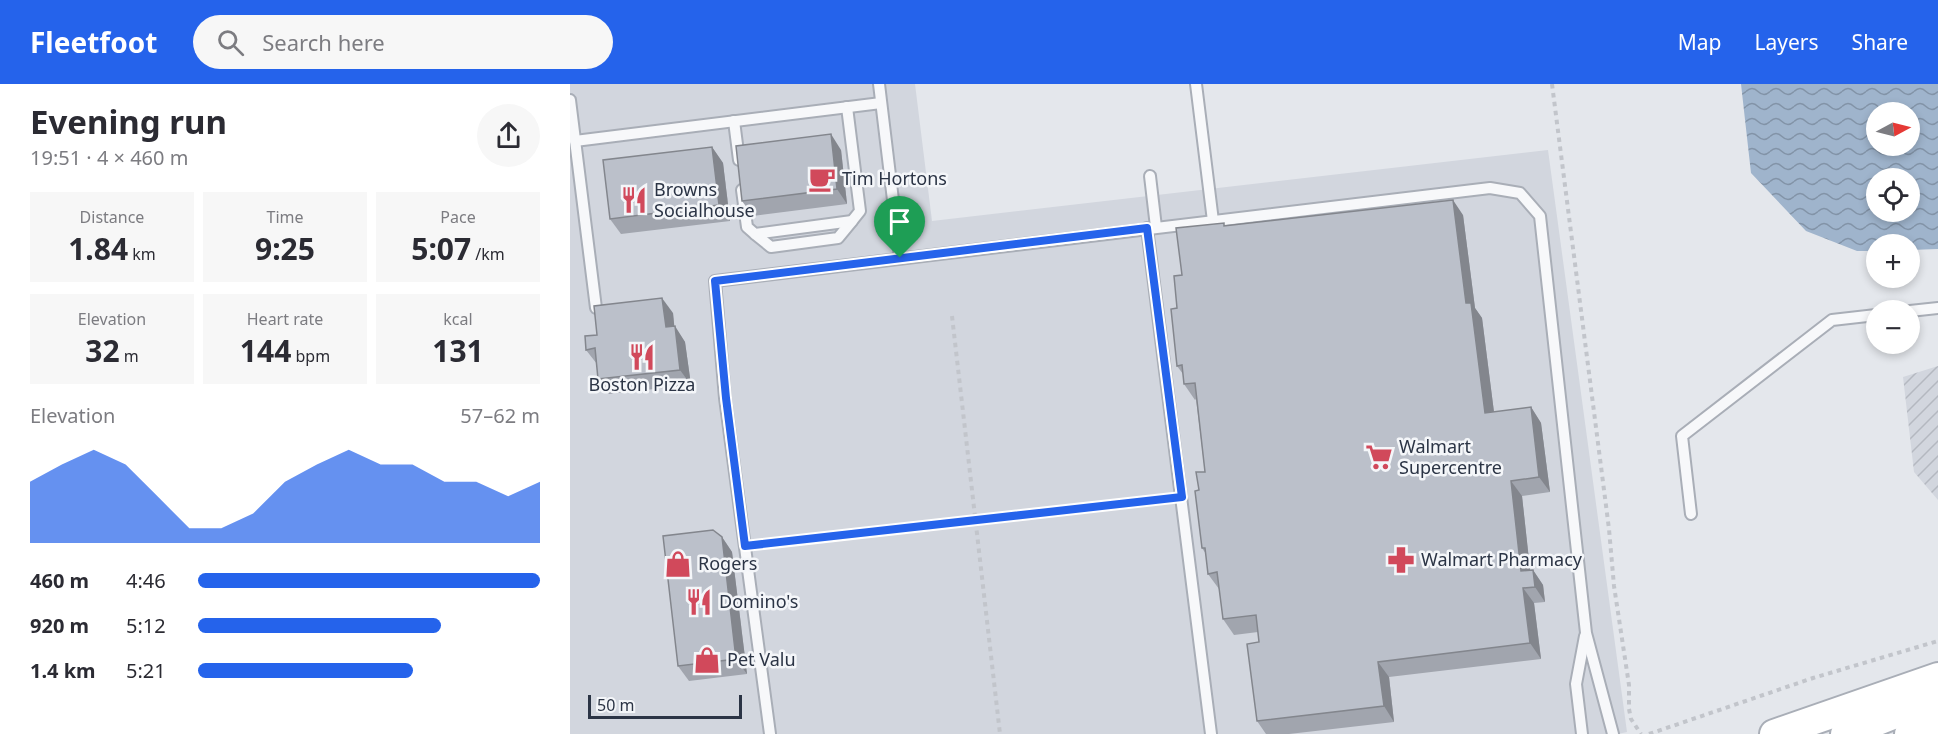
<!DOCTYPE html>
<html lang="en">
<head>
<meta charset="utf-8">
<style>
  body { margin:0; font-family:"Noto Sans",sans-serif; background:#f7f7f7; color:#2b2b33; height:100vh; display:flex; flex-direction:column; font-size:22px; white-space:nowrap }
  * { box-sizing:border-box; margin:0 }
  p { font-size:20px; color:#7c7c81 }
  .icon { flex:none; width:33px; height:33px; fill:none; stroke:currentColor; stroke-width:2; stroke-linecap:round; stroke-linejoin:round }
  .map { position:relative; flex:1; overflow:hidden }
  .drawer { display:flex; flex-direction:column; background:#fff; width:570px }
  .drawer>* { flex:none }
  .needle { width:39px; rotate:83deg }
  .buttons { position:absolute; left:1296px; top:18px; display:grid; gap:12px }
  .buttons a { display:grid; place-items:center; width:54px; height:54px; border-radius:50%; background:#fff; box-shadow:0 3px 9px #0003; font-size:30px }
  .scale { position:absolute; left:18px; bottom:15px; width:154px; box-sizing:border-box; padding-left:6px; border:3px solid #2b3445; border-top:0; font-size:16px; line-height:21px; white-space:nowrap; color:#2b3445; -webkit-text-stroke:4px #f4f6f9; paint-order:stroke }
  .pin { position:absolute; display:grid; place-items:center; width:51px; height:51px; color:#fff; margin:-62px -26px; border-radius:50% 50% 50% 0; rotate:-45deg; box-shadow:0 0 6px #0007 }
  .pin .icon { rotate:45deg }
  .round { display:grid; place-items:center; flex:none; width:63px; height:63px; border-radius:32px; background:#f7f7f7 }
  .overview { display:flex; align-items:center; justify-content:space-between; height:102px; padding:0 30px }
  h1 { font-size:33px; font-weight:700; line-height:45px }
  .metrics { display:grid; grid-template-columns:repeat(3,1fr); gap:9px; height:102px; padding:6px 30px }
  .metrics div { display:grid; align-content:center; border-radius:0px; background:#f7f7f7; text-align:center }
  .metrics b { font-size:30px; font-weight:700 }
  .metrics small { font-size:16px; font-weight:400 }
  .metrics p { font-size:16px }
  .chart { height:168px; padding:12px 30px }
  .chart p { display:flex; justify-content:space-between }
  .chart svg { width:100%; height:108px; margin-top:6px; fill:#2563eb; opacity:.7 }
  ul { padding:0 30px; list-style:none; font-size:20px }
  li { display:grid; grid-template-columns:96px 72px 1fr; align-items:center; height:45px }
  li i { height:15px; border-radius:8px; background:#2563eb }
  header { display:flex; align-items:center; gap:36px; box-sizing:border-box; height:84px; padding:0 30px; background:#2563eb; color:#fff }
  header strong { font-size:28px }
  nav { display:flex; gap:33px; margin-inline-start:auto; font-size:21px }
  .search { width:420px; height:54px; background:#f7f7f7; display:flex; align-items:center; gap:15px; box-sizing:border-box; padding:0 21px; border-radius:33px; color:#7c7c81; font-size:22px }
  main { display:flex; flex:1; min-height:0 }
  .map>svg:first-child { display:block }
</style>
</head>
<body>
<header>
<strong>Fleetfoot</strong>
<div class="search"><svg class="icon" aria-label="search" viewBox="0 0 24 24"><circle cx="10" cy="10" r="6"/><path d="M15 15l6 6"/></svg>Search here</div>
<nav><a>Map</a><a>Layers</a><a>Share</a></nav>
</header>
<main>
<section class="drawer">
<div class="overview"><div><h1>Evening run</h1><p>19:51 · 4 × 460 m</p></div><a class="round"><svg class="icon" aria-label="share" viewBox="0 0 24 24"><path d="M12 15V3M7 8l5-5 5 5M5 13v7h14v-7"/></svg></a></div>
<div class="metrics">
<div><p>Distance</p><b>1.84<small> km</small></b></div>
<div><p>Time</p><b>9:25</b></div>
<div><p>Pace</p><b>5:07<small> /km</small></b></div>
</div>
<div class="metrics">
<div><p>Elevation</p><b>32<small> m</small></b></div>
<div><p>Heart rate</p><b>144<small> bpm</small></b></div>
<div><p>kcal</p><b>131</b></div>
</div>
<div class="chart"><p><span>Elevation</span>57–62 m</p>
<svg viewBox="0 0 160 44" preserveAspectRatio="none"><path d="M0 44V19L10 12L20 6L30 12L40 25L50 38L60 38L70 32L80 19L90 12L100 6L110 12L120 12L130 19L140 19L150 25L160 19V44z"/></svg>
</div>
<ul>
<li><b>460 m</b>4:46<i style="width:100%"></i></li>
<li><b>920 m</b>5:12<i style="width:71%"></i></li>
<li><b>1.4 km</b>5:21<i style="width:63%"></i></li>
</ul>
</section>
<div class="map">
<svg width="1368" height="650" viewBox="0 0 1368 650">
  <defs>
    <pattern id="industrial-furrows" width="10" height="10" patternUnits="userSpaceOnUse" patternTransform="scale(1.5)"><rect width="10" height="10" fill="#d2d6de"/><path d="M-1 1l2-2M0 10L10 0M9 11l2-2" fill="none" stroke="#b4b8c0"/></pattern>
    <pattern id="water-waves" width="16" height="10" patternUnits="userSpaceOnUse" patternTransform="scale(1.5)"><rect width="16" height="10" fill="#9fb4cc"/><path d="M0 5q4-4 8 0t8 0" fill="none" stroke="#8293a7"/></pattern>
  </defs>
  <rect width="100%" height="100%" fill="#e4e7ec"/>
  <!-- built -->
  <polygon fill="#d2d6de" points="0,0 345,0 362,137 978,66 1057,648 1048,650 0,650"/>
  <!-- industrial -->
  <polygon fill="url(#industrial-furrows)" points="1368,282 1368,416 1344,388 1333,293"/>
  <!-- water -->
  <path fill="url(#water-waves)" fill-rule="evenodd" d="M1171,0H1368V165L1340,166V160H1306V167H1287L1236,147L1181,89ZM1306,28H1340V62H1306ZM1306,94H1340V128H1306Z"/>
  <g fill="none" stroke-linecap="round" stroke-linejoin="round">
    <defs>
      <g id="lane">
        <polyline points="309,0 330,174"/>
        <polyline points="626,0 643,137"/>
        <polyline points="0,16 26,224"/>
        <polyline points="164,37 169,76"/>
        <polyline points="5,57 311,19"/>
        <polyline points="580,92 586,143"/>
        <polyline points="172,106 177,143 185,150 282,137 290,127 277,23"/>
        <polyline points="577,144 641,650"/>
        <polyline points="185,150 201,163 268,154 282,137"/>
        <polyline points="1340,227 1368,224"/>
        <polyline points="1121,430 1112,352 1262,236 1306,231"/>
        <polyline points="200,650 155,314 145,197 920,104 950,109 970,132 1016,549 1043,650"/>
        <polyline points="1012,650 1006,600 1015,552"/>
      </g>
      <g id="secondary">
        <polyline points="1204,650 1368,593"/>
        <polyline points="1275,650 1368,613"/>
        <polyline points="1339,650 1368,639"/>
      </g>
    </defs>
    <!-- lane casing -->
    <use href="#lane" stroke="#a9aeb7" stroke-width="14"/>
    <!-- secondary casing -->
    <use href="#secondary" stroke="#a9aeb7" stroke-width="32"/>
    <!-- path -->
    <g stroke="#c2c5cb" stroke-width="4" stroke-dasharray="4.5 4.5" stroke-linecap="butt">
      <polyline points="982,0 1039,445 1044,502 1059,601 1059,625 1061,635 1071,650"/>
      <polyline points="382,232 430,650"/>
      <polyline points="188,460 598,415"/>
      <polyline points="1079,650 1243,594 1368,557"/>
    </g>
    <!-- lane -->
    <use href="#lane" stroke="#f7f8fa" stroke-width="10"/>
    <!-- secondary -->
    <use href="#secondary" stroke="#fff" stroke-width="28"/>
  </g>
  <!-- wall -->
  <g fill="#a1a5ae">
    <polygon points="142,63 153,79 160,137 51,150 40,135"/>
    <polygon points="271,66 277,120 183,132 172,117"/>
    <polygon points="893,131 905,224 912,234 924,328 961,323 971,339 980,408 952,412 960,486 963,486 973,501 975,518 964,519 971,575 819,593 824,638 719,650 696,650 687,637 689,558 688,548 664,551 653,535 649,505 638,490 636,470 632,464 629,406 635,388 626,315 625,316 614,300 613,290 607,282 607,224 612,191 656,142"/>
    <polygon points="103,229 104,242 115,258 121,301 39,310 28,295 27,280 16,266"/>
    <polygon points="152,453 162,468 177,590 119,597 108,582"/>
  </g>
  <!-- shaded-wall -->
  <g fill="#83868d">
    <polygon points="261,50 271,66 277,120 267,105"/>
    <polygon points="142,63 153,79 160,137 149,121"/>
    <polygon points="883,116 893,131 905,224 912,234 926,344 915,329 896,219"/>
    <polygon points="92,214 103,229 106,259 96,243"/>
    <polygon points="105,242 115,258 121,301 110,286"/>
    <polygon points="961,323 971,339 980,408 969,393"/>
    <polygon points="941,397 952,412 962,503 951,487"/>
    <polygon points="152,453 162,468 177,590 166,575"/>
    <polygon points="963,486 973,501 975,518 965,503"/>
    <polygon points="953,504 964,519 971,575 960,559"/>
    <polygon points="808,578 819,593 824,638 814,622"/>
  </g>
  <!-- building -->
  <g fill="#bbc0ca" stroke="#83868d" stroke-width="1.5">
    <polygon points="261,50 267,105 172,117 166,62"/>
    <polygon points="142,63 149,121 40,135 33,76"/>
    <polygon points="883,116 896,219 901,219 915,329 961,323 969,393 941,397 951,487 963,486 965,503 953,504 960,559 808,578 814,622 687,637 677,560 689,558 686,531 653,535 647,488 638,490 635,464 632,464 625,407 629,406 626,388 635,388 625,299 614,300 612,281 607,282 601,225 607,224 604,192 612,191 606,144 654,139 654,142"/>
    <polygon points="92,214 96,243 105,242 110,286 28,295 25,264 16,266 15,252 27,251 24,222"/>
    <polygon points="143,446 152,453 166,575 108,582 93,452"/>
  </g>
  <g fill="none" stroke-linecap="round" stroke-linejoin="round">
    <defs>
      <polygon id="route" points="577,144 612,413 175,462 156,314 145,197"/>
    </defs>
    <!-- route casing -->
    <use href="#route" stroke="#fff" stroke-width="12"/>
    <!-- route -->
    <use href="#route" stroke="#2563eb" stroke-width="8"/>
  </g>
  <!-- icons -->
  <defs>
    <symbol id="cafe-bare" viewBox="-9 -9 18 18"><path d="M-5.5-4.5H6V0H3Q3 3.5 0 3.5H-2.5Q-5.5 3.5-5.5 0ZM3-3.2v2h1.7v-2ZM-6 4.5H4V6H-6Z" fill="#d1495b" stroke="#f4f6f9" stroke-width="2.5" paint-order="stroke"/></symbol>
    <symbol id="restaurant-bare" viewBox="-9 -9 18 18"><path d="M-5-6h1v4h1v-4h1v4h1v-4h1v5L-1.5 .5V6h-2V.5L-5-1ZM5-6V6H3V1.5H1.5Q1.5-4 5-6Z" fill="#d1495b" stroke="#f4f6f9" stroke-width="2.5" paint-order="stroke"/></symbol>
    <symbol id="supermarket-bare" viewBox="-9 -9 18 18"><path d="M-6-5.5h2.5l.6 2H6L4.5 2H-2.5L-4.4-4H-6ZM-1.5 3.2a1.3 1.3 0 1 0 .1 0ZM3 3.2a1.3 1.3 0 1 0 .1 0Z" fill="#d1495b" stroke="#f4f6f9" stroke-width="2.5" paint-order="stroke"/></symbol>
    <symbol id="pharmacy-bare" viewBox="-9 -9 18 18"><path d="M-2-6h4v4h4v4h-4v4h-4v-4h-4v-4h4Z" fill="#d1495b" stroke="#f4f6f9" stroke-width="2.5" paint-order="stroke"/></symbol>
    <symbol id="shop-bare" viewBox="-9 -9 18 18"><path d="M-5-2.5h2.3a2.7 3.5 0 0 1 5.4 0H5L5.5 6h-11ZM-1.5-2.5h3a1.5 2.3 0 0 0-3 0Z" fill="#d1495b" stroke="#f4f6f9" stroke-width="2.5" paint-order="stroke"/></symbol>
  </defs>
  <g fill-rule="evenodd">
    <use href="#cafe-bare" x="233" y="76" width="38" height="38"/>
    <use href="#restaurant-bare" x="45" y="97" width="38" height="38"/>
    <use href="#restaurant-bare" x="53" y="254" width="38" height="38"/>
    <use href="#supermarket-bare" x="790" y="354" width="38" height="38"/>
    <use href="#pharmacy-bare" x="812" y="457" width="38" height="38"/>
    <use href="#shop-bare" x="89" y="461" width="38" height="38"/>
    <use href="#restaurant-bare" x="110" y="499" width="38" height="38"/>
    <use href="#shop-bare" x="118" y="557" width="38" height="38"/>
  </g>
  <g text-anchor="middle" stroke-width="5" stroke-linejoin="round" paint-order="stroke">
    <!-- poi labels -->
    <g font-size="18" fill="#2b3445" stroke="#f4f6f9" text-anchor="start">
      <text x="272" y="101">Tim Hortons</text>
      <text x="84" y="112">Browns<tspan x="84" dy="21">Socialhouse</tspan></text>
      <text x="72" y="307" text-anchor="middle">Boston Pizza</text>
      <text x="829" y="369">Walmart<tspan x="829" dy="21">Supercentre</tspan></text>
      <text x="851" y="482">Walmart Pharmacy</text>
      <text x="128" y="486">Rogers</text>
      <text x="149" y="524">Domino's</text>
      <text x="157" y="582">Pet Valu</text>
    </g>
  </g>
</svg>
<div class="buttons">
<a><svg class="needle" viewBox="-14 -14 28 28"><path d="M0-13l5 13h-10z" fill="#e53935"/><path d="M0 13l5-13h-10z" fill="#7c7c81"/></svg></a>
<a><svg class="icon" aria-label="locate" viewBox="0 0 24 24"><circle cx="12" cy="12" r="6"/><path d="M12 2v4M12 18v4M2 12h4M18 12h4"/></svg></a>
<a>+</a>
<a>−</a>
</div>
<div class="scale">50 m</div>
<div class="pin" style="left:330px;top:174px;background:#1e9e55"><svg class="icon" aria-label="arrive" viewBox="0 0 24 24"><path d="M6 21V4h12l-3 4 3 4H6"/></svg></div>
</div>
</main>
</body>
</html>
